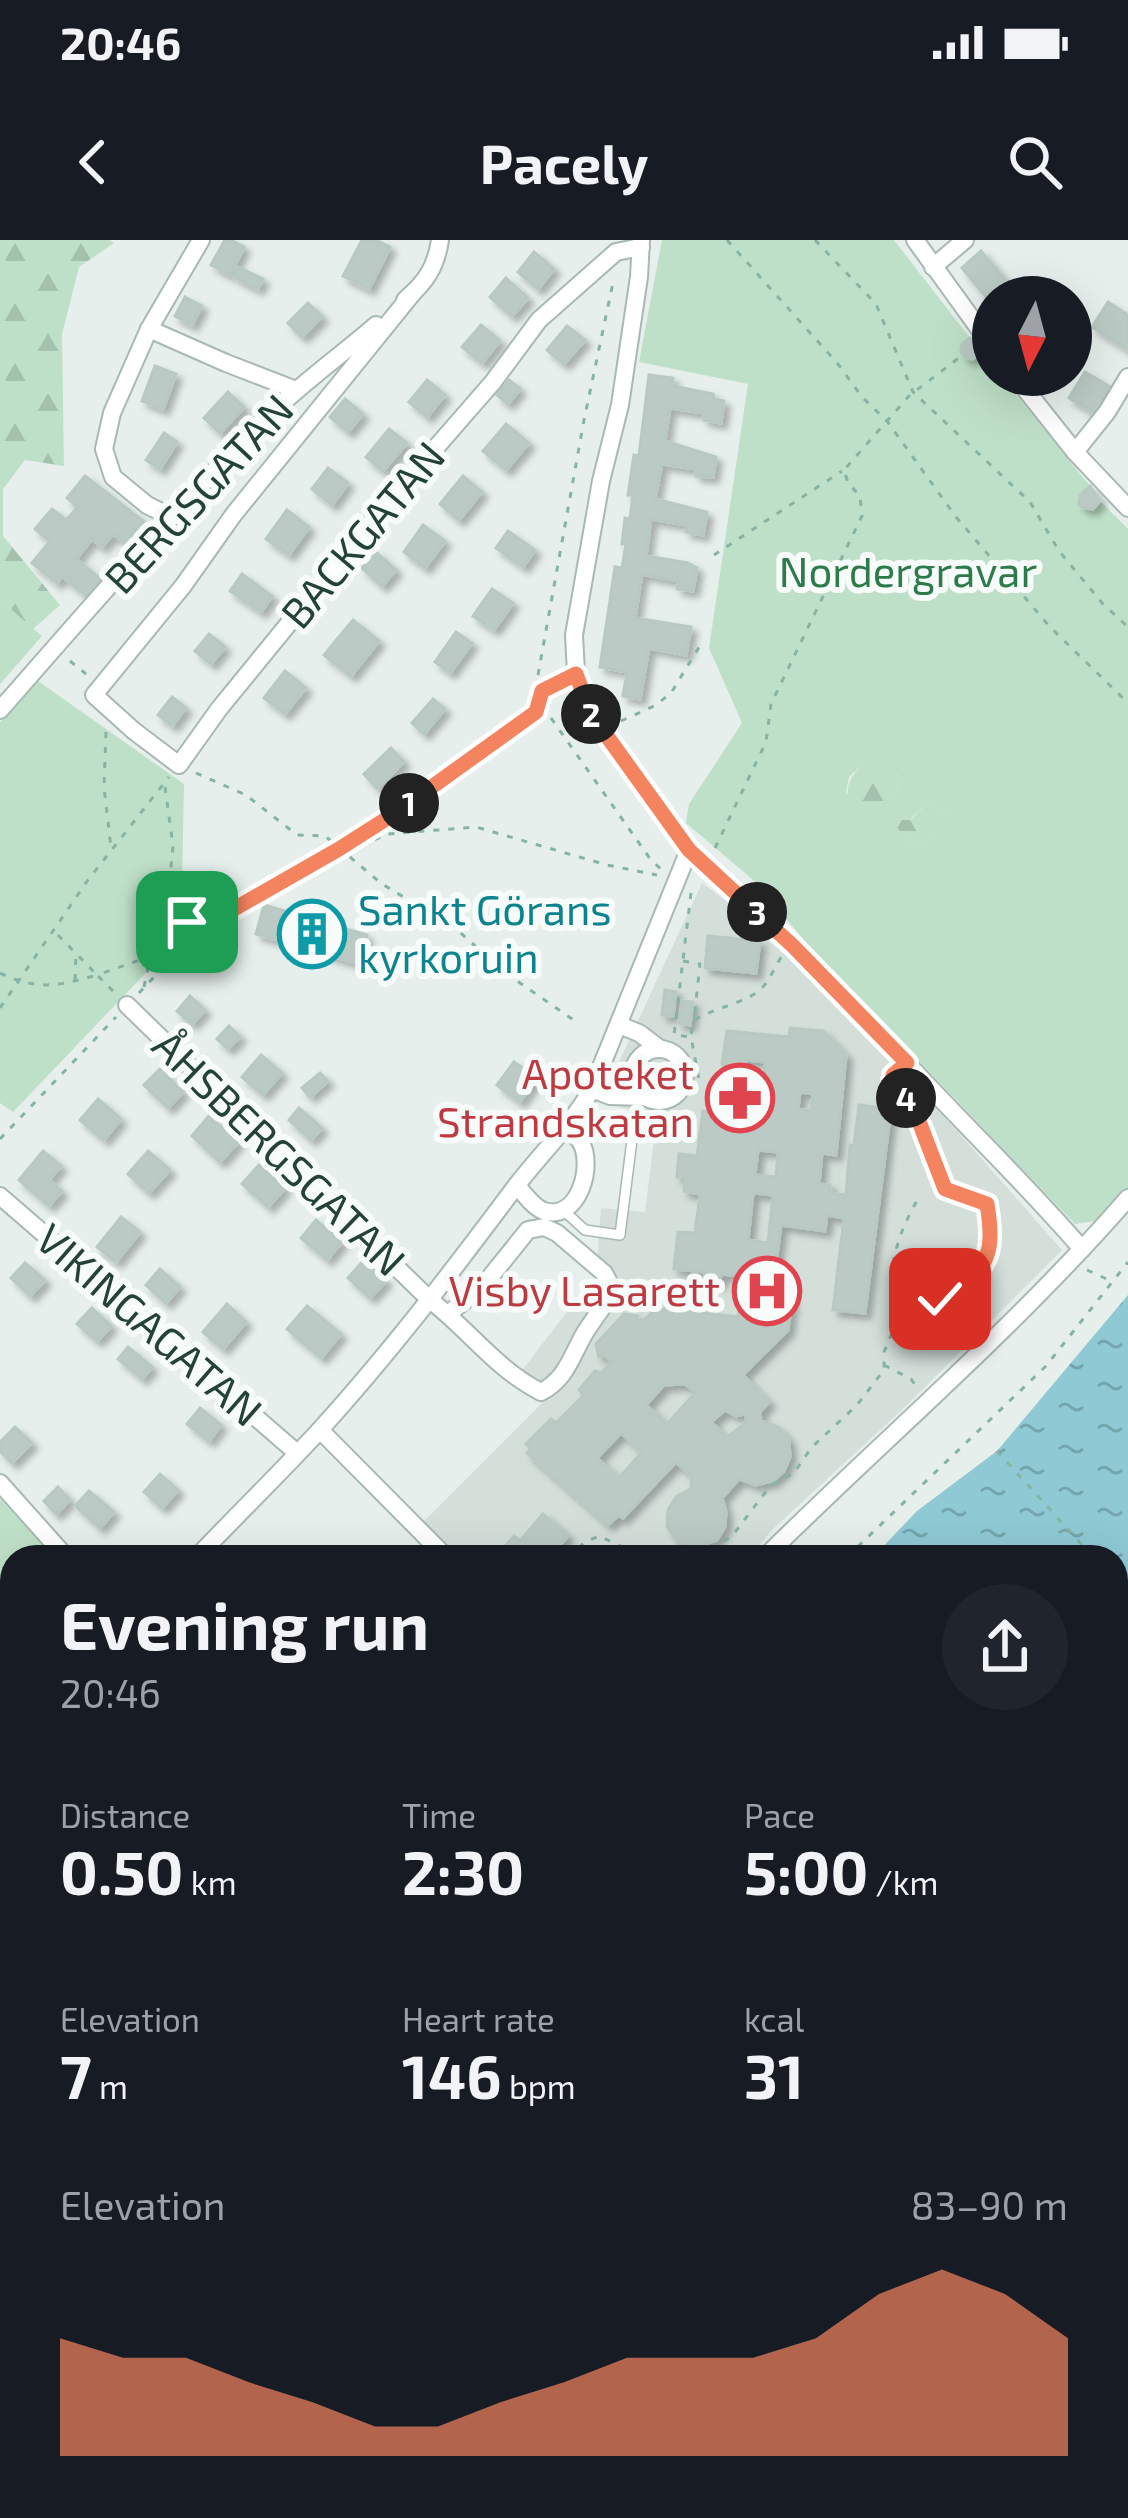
<!DOCTYPE html>
<html lang="en">
<head>
<meta charset="utf-8">
<style>
  body { margin:0; font-family:"Exo 2",sans-serif; background:#20242c; color:#f1f3f6; height:100vh; display:flex; flex-direction:column; font-size:45px; white-space:nowrap }
  * { box-sizing:border-box; margin:0 }
  p { font-size:39px; color:#9ea1a6 }
  .icon { flex:none; width:66px; height:66px; fill:none; stroke:currentColor; stroke-width:2; stroke-linecap:round; stroke-linejoin:round }
  .map { position:relative; flex:1; overflow:hidden }
  .details { position:absolute; left:0px; top:1305px; width:1128px; height:975px; display:flex; flex-direction:column; background:#171b24; border-radius:36px 36px 0 0; box-shadow:0 12px 48px #0002 }
  .details>* { flex:none }
  .needle { width:78px; rotate:186deg }
  .buttons { position:absolute; left:972px; top:36px; display:grid; gap:24px }
  .buttons a { display:grid; place-items:center; width:120px; height:120px; border-radius:50%; background:#171b24; box-shadow:0 12px 48px #0002; font-size:60px }
  .pin { position:absolute; display:grid; place-items:center; width:102px; height:102px; color:#fff; margin:-51px; border-radius:24px; box-shadow:0 6px 18px #0006 }
  .km { position:absolute; width:60px; height:60px; margin:-30px; border-radius:50%; background:#222; color:#fff; font-size:33px; line-height:60px; text-align:center }
  .round { display:grid; place-items:center; flex:none; width:126px; height:126px; border-radius:63px; background:#20242c }
  .overview { display:flex; align-items:center; justify-content:space-between; height:204px; padding:0 60px }
  h1 { font-size:66px; font-weight:700; line-height:90px }
  .figures { display:grid; grid-template-columns:repeat(3,1fr); gap:18px; height:204px; padding:12px 60px }
  .figures div { display:grid; align-content:center }
  .figures b { font-size:60px; font-weight:700 }
  .figures small { font-size:33px; font-weight:400 }
  .figures p { font-size:33px }
  .chart { height:336px; padding:24px 60px }
  .chart p { display:flex; justify-content:space-between }
  .chart svg { width:100%; height:216px; margin-top:12px; fill:#f4845f; opacity:.7 }
  .status { display:flex; justify-content:space-between; align-items:center; height:84px; padding:0 60px; background:#171b24; direction:ltr }
  .status svg { height:33px; fill:currentColor }
  header { display:flex; justify-content:space-between; align-items:center; height:156px; padding:0 60px; background:#171b24; font-size:54px; font-weight:700 }
  .map>svg:first-child { display:block }
</style>
</head>
<body>
<div class="status"><b>20:46</b><svg viewBox="0 0 49 12"><path d="M0 12V9h3v3zM5 12V6h3v6zM10 12V3h3v9zM15 12V0h3v12zM26 1h20v11H26zM47 4h2v5h-2z"/></svg></div>
<header><svg class="icon" aria-label="back" viewBox="0 0 24 24"><path d="M15 5l-7 7 7 7"/></svg>Pacely<svg class="icon" aria-label="search" viewBox="0 0 24 24"><circle cx="10" cy="10" r="6"/><path d="M15 15l6 6"/></svg></header>
<div class="map">
<svg width="1128" height="2278" viewBox="0 0 1128 2278">
  <defs>
    <pattern id="forest-firs" width="22" height="20" patternUnits="userSpaceOnUse" patternTransform="scale(3)"><rect width="22" height="20" fill="#bfe0c8"/><path d="M5 1l3.5 6h-7zM16 11l3.5 6h-7z" fill="#a4c1ad"/></pattern>
    <pattern id="water-ripples" width="26" height="14" patternUnits="userSpaceOnUse" patternTransform="scale(3)"><rect width="26" height="14" fill="#8ec9d4"/><path d="M2 4q2-2 4 0t4 0M15 11q2-2 4 0t4 0" fill="none" stroke="#74a5ad"/></pattern>
    <filter id="shadow"><feDropShadow dx="5.5" dy="5.5" stdDeviation="3" flood-color="#0004"/></filter>
  </defs>
  <rect width="100%" height="100%" fill="#e6efeb"/>
  <!-- built -->
  <polygon fill="#d4dfda" points="702,643 770,693 958,892 1062,1010 906,1166 772,1290 749,1317 460,1317 423,1282 542,1163 520,1133 596,1034 601,968 645,972 657,875 600,863"/>
  <!-- forest -->
  <g fill="url(#forest-firs)">
    <polygon points="0,0 109,0 114,3 79,27 62,94 64,226 25,220 3,249 3,296 60,365 33,389 0,360"/>
    <path d="M871,515L896,521L899,546L872,591L853,582C844,545 844,543 871,515Z"/>
    <polygon points="927,564 954,575 922,606 906,599 895,586 897,579 910,580"/>
  </g>
  <!-- green -->
  <g fill="#bfe0c8" fill-rule="evenodd">
    <path d="M662,0H894L970,98L962,105L973,119L982,111L993,126V135H1000L1090,246L1080,256L1079,264L1084,268L1093,269L1100,261L1128,289V951L1102,980L1075,984L809,706L752,639L686,583L689,564L742,483L709,408L748,144L639,122ZM871,516L895,521L899,546L872,590L853,582L858,569L846,552L849,537ZM927,564L953,575L922,606L906,599L896,586L897,579L909,580Z"/>
    <polygon points="0,360 42,396 0,444"/>
    <polygon points="38,441 184,544 181,696 13,872 0,863 0,482"/>
    <polygon points="0,1259 54,1317 12,1317 12,1474 0,1487"/>
  </g>
  <!-- water -->
  <polygon fill="url(#water-ripples)" points="1128,1055 1128,2278 127,2278 136,2268 1116,2268 1116,1317 873,1317 917,1271 997,1211"/>
  <!-- building -->
  <g fill="#bbcac4" stroke="#b8c9c2" stroke-width="3" fill-rule="evenodd" filter="url(#shadow)">
    <polygon points="225,0 231,0 244,7 230,35 211,25"/>
    <polygon points="362,0 375,0 390,7 369,49 343,36"/>
    <polygon points="981,11 1011,47 999,57 993,57 991,63 962,28"/>
    <polygon points="534,12 554,29 538,49 518,32"/>
    <polygon points="238,27 263,39 258,49 234,37"/>
    <polygon points="506,38 528,58 512,76 490,57"/>
    <polygon points="185,57 202,66 192,85 175,76"/>
    <polygon points="1108,62 1128,75 1128,110 1092,87"/>
    <polygon points="308,63 322,77 302,97 288,83"/>
    <polygon points="481,85 500,101 482,123 462,107"/>
    <polygon points="567,86 585,100 564,124 547,110"/>
    <polygon points="970,98 982,111 973,119 966,118 961,111 962,104"/>
    <polygon points="155,126 176,134 163,169 142,161"/>
    <polygon points="1085,132 1112,148 1096,174 1069,158"/>
    <polygon points="649,135 673,138 673,146 713,154 714,159 724,161 721,183 704,180 704,173 670,168 665,201 716,217 713,237 696,236 696,229 662,224 655,259 707,272 703,295 686,292 687,285 651,279 646,316 688,323 697,328 693,351 677,349 679,341 642,334 635,378 691,387 686,415 649,408 640,459 623,456 627,432 600,427 615,327 622,328 626,304 622,304 625,278 630,279 633,255 628,255 634,215 639,216"/>
    <polygon points="427,140 445,155 427,177 409,162"/>
    <polygon points="509,140 520,149 508,164 497,155"/>
    <polygon points="228,152 244,167 220,193 204,178"/>
    <polygon points="345,159 363,174 348,192 330,177"/>
    <polygon points="506,184 529,203 506,230 483,211"/>
    <polygon points="389,189 407,203 383,231 366,217"/>
    <polygon points="164,193 177,202 160,229 146,220"/>
    <polygon points="328,228 348,243 332,265 312,249"/>
    <polygon points="85,236 143,281 125,303 113,294 102,307 92,299 76,319 104,342 90,359 62,336 57,343 32,323 50,301 35,289 52,269 66,280 78,267 67,258"/>
    <polygon points="463,236 482,252 459,280 440,264"/>
    <polygon points="1090,246 1100,261 1093,269 1084,268 1079,264 1080,256"/>
    <polygon points="287,270 309,287 289,315 266,299"/>
    <polygon points="423,285 445,301 425,328 404,312"/>
    <polygon points="508,291 535,310 523,327 496,308"/>
    <polygon points="376,312 396,330 382,346 362,328"/>
    <polygon points="242,334 272,356 261,372 230,351"/>
    <polygon points="492,349 513,363 494,390 473,376"/>
    <polygon points="353,380 379,401 351,436 324,415"/>
    <polygon points="456,392 472,403 450,433 435,422"/>
    <polygon points="209,394 225,407 211,424 195,411"/>
    <polygon points="285,431 306,448 285,474 264,458"/>
    <polygon points="172,457 186,468 172,486 158,475"/>
    <polygon points="433,459 445,469 424,494 412,483"/>
    <polygon points="391,508 404,522 377,548 364,534"/>
    <polygon points="264,665 367,695 359,724 256,694"/>
    <polygon points="708,696 760,701 756,733 705,728"/>
    <polygon points="665,750 676,752 673,776 662,775"/>
    <polygon points="190,756 205,770 192,784 177,771"/>
    <polygon points="682,761 693,762 690,785 679,783"/>
    <polygon points="229,786 240,797 228,809 217,799"/>
    <path d="M790,788L823,791L846,816L836,915L822,913L819,944L830,945V953L846,955L850,905L854,906L859,865L891,869L865,1073L833,1070L844,978L827,975L825,991L781,985L775,1030L792,1060L788,1090L743,1135L769,1162L760,1172L761,1181L778,1187L789,1200L790,1217L784,1231L773,1241L756,1245L739,1239L722,1258L726,1272L725,1287L717,1300L702,1305L688,1306L675,1298L667,1286L668,1270L677,1256L691,1249L692,1236L676,1222L623,1278L619,1275L608,1285L527,1213L531,1209L526,1204L551,1179L556,1183L584,1155L579,1150L595,1131L601,1133L612,1122L603,1114L599,1117L596,1104L624,1074L638,1076L637,1080L641,1083L657,1067L661,1071L675,1060L685,1071L738,1077L739,1070H745L749,1037L721,1034L720,1043L704,1041L705,1032L674,1029L678,992L695,993L700,954L684,951L685,937H677L679,914L697,916L703,871L746,877L748,865L713,857L715,840L730,842L731,834L722,824L727,791L789,797ZM746,820L765,822L764,837L744,834ZM800,852L813,854L811,871L798,869ZM758,910L778,912L776,937L755,935ZM753,953L773,955L768,1003L748,1000ZM685,1144L696,1152L667,1184L646,1165L664,1145ZM725,1170L736,1176L745,1174L747,1182L727,1197L711,1182ZM621,1193L642,1212L619,1238L597,1218Z"/>
    <polygon points="261,815 282,833 263,855 242,837"/>
    <polygon points="514,822 537,838 520,862 497,845"/>
    <polygon points="160,829 183,852 168,868 144,845"/>
    <polygon points="320,833 328,841 310,857 302,848"/>
    <polygon points="98,859 121,879 104,900 80,880"/>
    <polygon points="299,868 322,888 311,900 289,880"/>
    <polygon points="209,876 238,902 220,922 192,896"/>
    <polygon points="43,911 61,926 49,940 62,951 49,966 19,940"/>
    <polygon points="148,911 170,930 149,953 128,934"/>
    <polygon points="259,925 285,948 268,967 242,944"/>
    <polygon points="121,977 140,992 116,1022 97,1007"/>
    <polygon points="316,980 342,1002 327,1020 301,998"/>
    <polygon points="364,1020 386,1041 370,1058 348,1038"/>
    <polygon points="25,1023 45,1040 30,1056 11,1038"/>
    <polygon points="160,1029 180,1047 166,1063 146,1045"/>
    <polygon points="227,1064 246,1082 223,1109 203,1092"/>
    <polygon points="307,1066 341,1094 321,1118 287,1089"/>
    <polygon points="92,1068 111,1086 97,1101 77,1084"/>
    <polygon points="128,1107 152,1127 142,1139 118,1119"/>
    <polygon points="200,1168 221,1185 209,1201 187,1184"/>
    <polygon points="15,1187 32,1203 12,1223 0,1211 0,1202"/>
    <polygon points="160,1234 178,1250 162,1268 144,1252"/>
    <polygon points="58,1247 70,1260 56,1274 44,1261"/>
    <polygon points="89,1251 114,1272 100,1288 75,1266"/>
    <polygon points="543,1274 568,1296 550,1317 496,1317 514,1296 520,1301"/>
    <polygon points="4,2071 12,2079 12,2103 0,2090 0,2074"/>
    <polygon points="0,2090 12,2103 12,2114 6,2119 0,2113"/>
  </g>
  <g fill="none" stroke-linecap="round" stroke-linejoin="round">
    <defs>
      <polyline id="service" points="563,970 585,990 620,995 633,892"/>
      <g id="minor">
        <polyline points="915,0 993,108"/>
        <polyline points="933,27 965,0"/>
        <polyline points="412,54 234,274 183,346 94,455 134,491 179,525 219,469 378,274 493,142 539,80 616,12 641,7"/>
        <path d="M405,60C426,42 436,27 440,0"/>
        <polyline points="149,89 226,123 296,150"/>
        <polyline points="1014,135 1075,212 1128,268"/>
        <polyline points="1075,212 1107,172 1128,137"/>
        <polyline points="171,277 147,265 113,237 104,209 112,173 149,89 201,0"/>
        <path d="M0,470C86,372 171,273 263,181C298,146 339,117 376,85"/>
        <polyline points="396,572 536,472 542,451 576,433"/>
        <path d="M689,610C766,674 837,748 906,822C964,885 1026,944 1082,1009"/>
        <path d="M127,765L430,1060C468,1089 497,1130 541,1152C567,1139 572,1114 586,1091C595,1077 605,1065 613,1050L604,1033L557,993L544,987L528,990L483,1046L448,1074"/>
        <polyline points="619,785 639,793 659,808"/>
        <circle cx="659" cy="835" r="26"/>
        <polyline points="592,849 610,856 644,857"/>
        <path d="M517,945C524,954 533,967 544,971C579,982 595,924 580,901C577,896 570,893 566,889"/>
        <polyline points="0,956 297,1213"/>
        <polyline points="320,1190 446,1317"/>
        <polyline points="0,1243 66,1317"/>
        <path d="M197,1317C237,1275 279,1234 318,1192C388,1115 451,1033 513,950C539,915 570,887 592,849L689,610L591,474L576,433L574,395L601,241L620,165L639,37L641,0"/>
        <path d="M765,1317C885,1198 1016,1087 1128,958"/>
        <polyline points="0,1501 12,1489"/>
        <polyline points="0,1793 12,1783"/>
        <polyline points="0,1811 12,1824"/>
        <polyline points="0,2242 12,2229"/>
      </g>
    </defs>
    <!-- service casing -->
    <use href="#service" stroke="#a8b8b2" stroke-width="12"/>
    <!-- minor casing -->
    <use href="#minor" stroke="#a8b8b2" stroke-width="20"/>
    <!-- path -->
    <g stroke="#86b3a5" stroke-width="3" stroke-dasharray="6 9" stroke-linecap="butt">
      <polyline points="727,0 838,124 862,157 887,181 956,277 1050,387 1128,463"/>
      <polyline points="815,0 876,64 913,152 1030,262 1059,311 1103,364 1128,387"/>
      <polyline points="714,315 842,231"/>
      <polyline points="70,421 86,434"/>
      <polyline points="538,435 584,180 614,38"/>
      <polyline points="551,478 651,620 662,630"/>
      <polyline points="621,481 656,465 671,453 701,404"/>
      <polyline points="106,492 104,547 111,608"/>
      <polyline points="196,533 246,555 297,595 325,596 382,644 455,688 504,732 578,783"/>
      <polyline points="165,547 173,606 167,670"/>
      <polyline points="346,608 370,602 387,594 476,587 607,625 657,635"/>
      <polyline points="715,608 766,502 771,464 862,276 860,256 848,243 844,230 909,156 964,114"/>
      <polyline points="691,653 674,795 691,797"/>
      <polyline points="683,721 700,724 694,779"/>
      <path d="M0,733C38,751 58,746 97,735L56,693"/>
      <polyline points="75,740 76,713"/>
      <polyline points="144,747 157,686 167,670 197,688"/>
      <polyline points="113,751 97,735 151,716 168,723"/>
      <polyline points="139,753 199,689 380,583"/>
      <polyline points="0,768 88,640 169,537"/>
      <path d="M686,840H699L691,797L693,781C714,767 742,765 760,750C771,740 774,726 783,715"/>
      <polyline points="0,899 116,777"/>
      <polyline points="1087,1030 1111,1041"/>
      <path d="M894,1083C886,1038 894,999 918,959"/>
      <polyline points="884,1125 911,1139 918,1149"/>
      <polyline points="997,1211 1093,1317"/>
      <polyline points="567,1317 585,1302 599,1296 633,1312 657,1317"/>
      <polyline points="698,1317 732,1296 771,1245 794,1233 811,1208 857,1165 884,1130 884,1112 895,1086 929,1071 947,1049 965,1042 988,1017 991,987 987,964 945,949 939,937 913,866 893,842 893,835"/>
      <polyline points="847,1317 1046,1126 1128,1022"/>
      <polyline points="134,2268 148,2278"/>
      <polyline points="0,2271 12,2257"/>
    </g>
    <!-- service -->
    <use href="#service" stroke="#fff" stroke-width="9"/>
    <!-- minor -->
    <use href="#minor" stroke="#fff" stroke-width="16"/>
  </g>
  <g fill="none" stroke-linecap="round" stroke-linejoin="round">
    <defs>
      <path id="route" d="M187,682L199,689L339,609L397,572L536,472L542,451L576,434L591,474L689,610L793,706L907,823L893,835L892,842L913,866L945,949L987,964C992,994 995,1024 964,1042C953,1049 948,1048 940,1059"/>
    </defs>
    <!-- route casing -->
    <use href="#route" stroke="#fff" stroke-width="24"/>
    <!-- route -->
    <use href="#route" stroke="#f4845f" stroke-width="15"/>
  </g>
  <!-- icons -->
  <defs>
    <symbol id="building-ring" viewBox="-11 -11 22 22"><circle r="9.5" fill="#f7fbf9" stroke="#0f9aa8" stroke-width="1.5"/><path d="M-4-6H4V6H1V3H-1V6H-4ZM-2.5-4.3h1.7v1.8h-1.7ZM.8-4.3h1.7v1.8H.8ZM-2.5-1h1.7V.8h-1.7ZM.8-1h1.7V.8H.8Z" fill="#0f9aa8"/></symbol>
    <symbol id="pharmacy-ring" viewBox="-11 -11 22 22"><circle r="9.5" fill="#f7fbf9" stroke="#e0444e" stroke-width="1.5"/><path d="M-2-6h4v4h4v4h-4v4h-4v-4h-4v-4h4Z" fill="#e0444e"/></symbol>
    <symbol id="hospital-ring" viewBox="-11 -11 22 22"><circle r="9.5" fill="#f7fbf9" stroke="#e0444e" stroke-width="1.5"/><path d="M-5-5h3v3.5h4V-5h3V5h-3V1.5h-4V5h-3Z" fill="#e0444e"/></symbol>
  </defs>
  <g fill-rule="evenodd">
    <use href="#building-ring" x="274" y="656" width="76" height="76"/>
    <use href="#pharmacy-ring" x="702" y="820" width="76" height="76"/>
    <use href="#hospital-ring" x="729" y="1013" width="76" height="76"/>
  </g>
  <g text-anchor="middle" stroke-width="12" stroke-linejoin="round" paint-order="stroke">
    <!-- street labels -->
    <g font-size="42" fill="#24423a" stroke="#f7fbf9">
      <text transform="translate(199 254) rotate(-47)" y="15">BERGSGATAN</text>
      <text transform="translate(363 295) rotate(-50)" y="15">BACKGATAN</text>
      <text transform="translate(279 913) rotate(44)" y="15">ÅHSBERGSGATAN</text>
      <text transform="translate(149 1085) rotate(41)" y="15">VIKINGAGATAN</text>
    </g>
    <!-- park labels -->
    <g font-size="42" fill="#2d7a4b" stroke="#f7fbf9">
      <text x="908" y="347">Nordergravar</text>
    </g>
    <!-- culture labels -->
    <g font-size="42" fill="#0d838f" stroke="#f7fbf9" text-anchor="start">
      <text x="358" y="685">Sankt Görans<tspan x="358" dy="48">kyrkoruin</tspan></text>
    </g>
    <!-- health labels -->
    <g font-size="42" fill="#be3a42" stroke="#f7fbf9" text-anchor="end">
      <text x="694" y="849">Apoteket<tspan x="694" dy="48">Strandskatan</tspan></text>
      <text x="720" y="1066">Visby Lasarett</text>
    </g>
  </g>
</svg>
<div class="buttons">
<a><svg class="needle" viewBox="-14 -14 28 28"><path d="M0-13l5 13h-10z" fill="#e53935"/><path d="M0 13l5-13h-10z" fill="#9ea1a6"/></svg></a>
</div>
<div class="pin" style="left:187px;top:682px;background:#1e9e55"><svg class="icon" aria-label="arrive" viewBox="0 0 24 24"><path d="M6 21V4h12l-3 4 3 4H6"/></svg></div>
<div class="pin" style="left:940px;top:1059px;background:#d93025"><svg class="icon" aria-label="check" viewBox="0 0 24 24"><path d="M5 12l5 5 9-10"/></svg></div>
<b class="km" style="left:409px;top:563px">1</b>
<b class="km" style="left:591px;top:474px">2</b>
<b class="km" style="left:757px;top:672px">3</b>
<b class="km" style="left:906px;top:858px">4</b>
<section class="details">
<div class="overview"><div><h1>Evening run</h1><p>20:46</p></div><a class="round"><svg class="icon" aria-label="share" viewBox="0 0 24 24"><path d="M12 15V3M7 8l5-5 5 5M5 13v7h14v-7"/></svg></a></div>
<div class="figures">
<div><p>Distance</p><b>0.50<small> km</small></b></div>
<div><p>Time</p><b>2:30</b></div>
<div><p>Pace</p><b>5:00<small> /km</small></b></div>
</div>
<div class="figures">
<div><p>Elevation</p><b>7<small> m</small></b></div>
<div><p>Heart rate</p><b>146<small> bpm</small></b></div>
<div><p>kcal</p><b>31</b></div>
</div>
<div class="chart"><p><span>Elevation</span>83–90 m</p>
<svg viewBox="0 0 160 44" preserveAspectRatio="none"><path d="M0 44V20L10 24L20 24L30 29L40 33L50 38L60 38L70 33L80 29L90 24L100 24L110 24L120 20L130 11L140 6L150 11L160 20V44z"/></svg>
</div>
</section>
</div>
</body>
</html>
